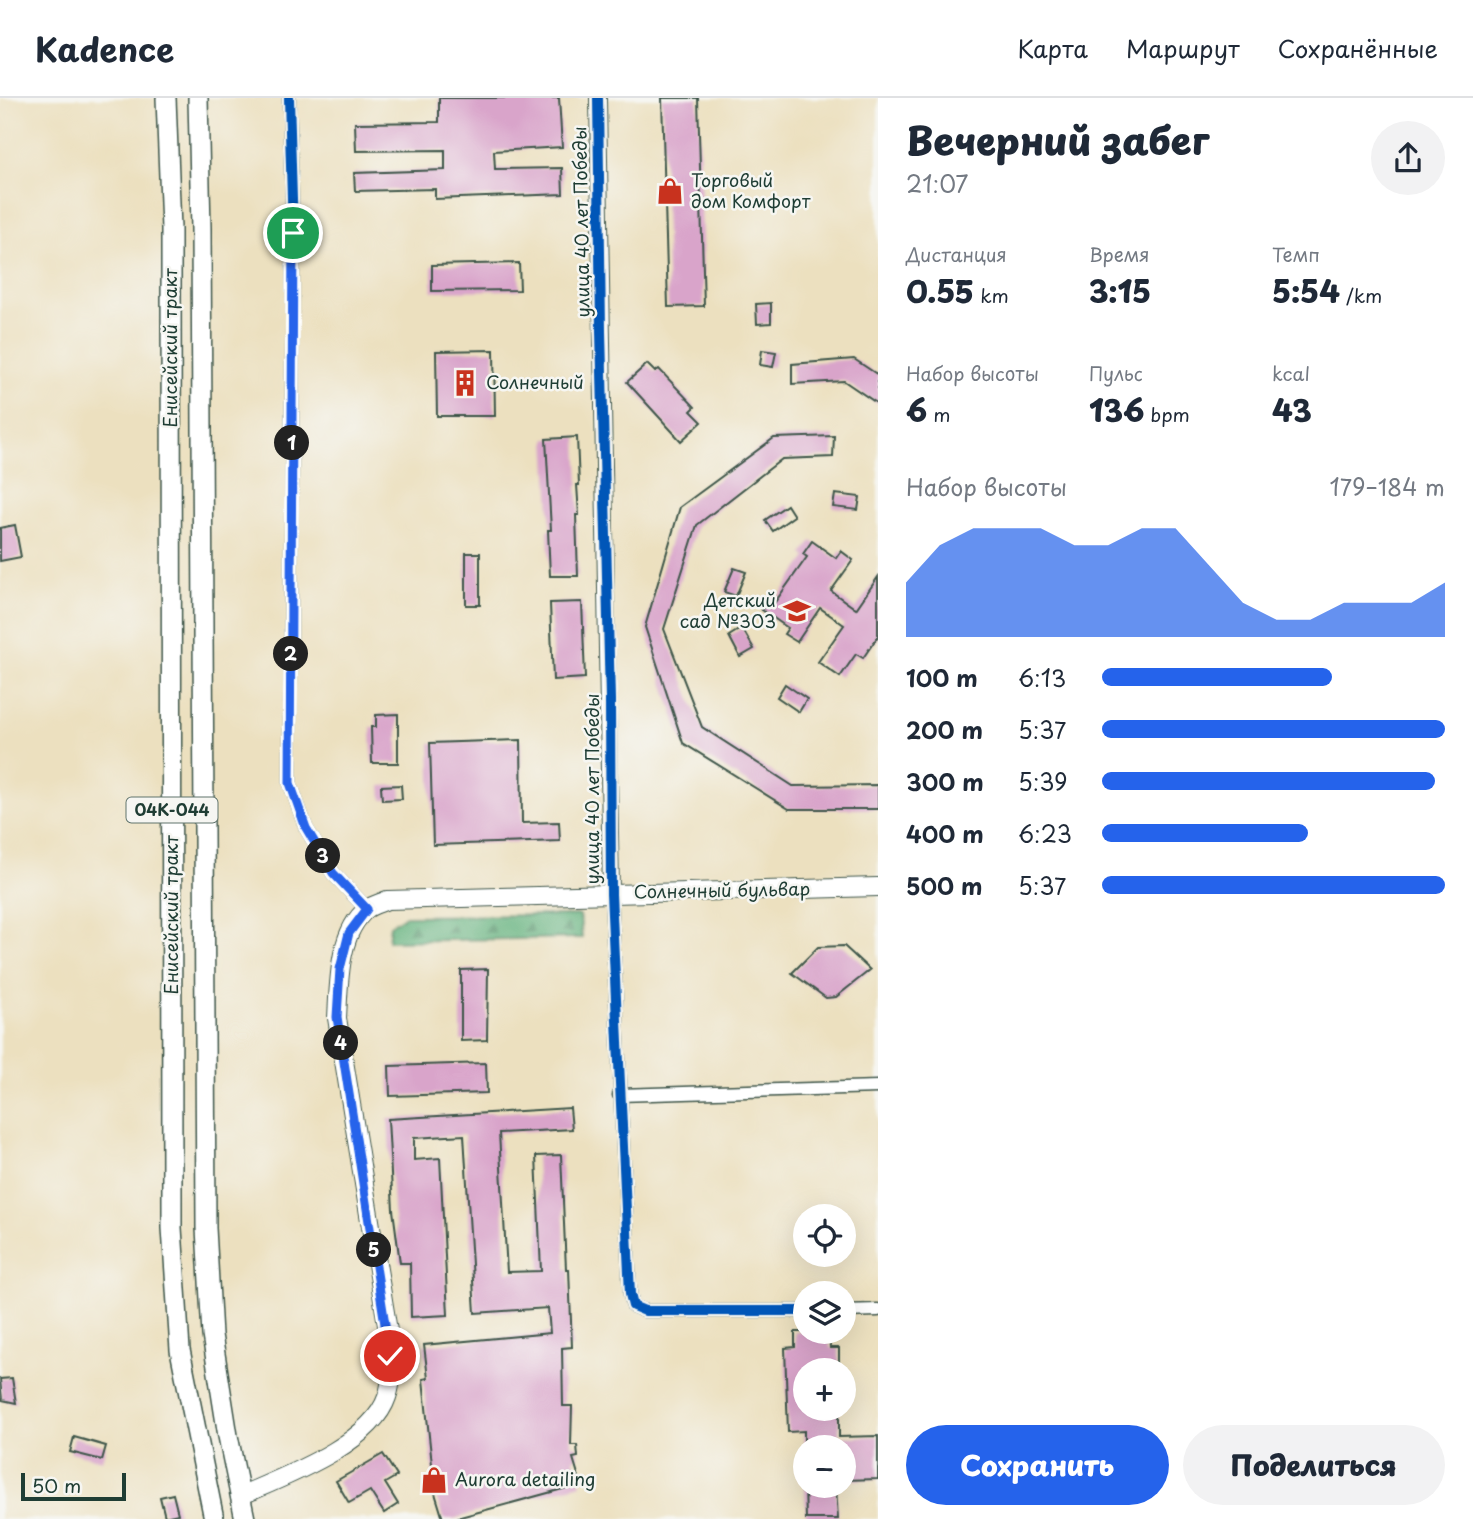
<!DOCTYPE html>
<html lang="ru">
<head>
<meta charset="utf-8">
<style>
  body { margin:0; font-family:"Playpen Sans",sans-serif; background:#f2f2f3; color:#1f2937; height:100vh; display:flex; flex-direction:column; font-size:26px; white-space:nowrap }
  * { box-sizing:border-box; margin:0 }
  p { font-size:23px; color:#747a83 }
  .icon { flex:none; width:38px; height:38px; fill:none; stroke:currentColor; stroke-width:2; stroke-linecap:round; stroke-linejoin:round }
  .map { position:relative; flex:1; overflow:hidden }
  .details { display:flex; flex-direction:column; background:#fff; width:595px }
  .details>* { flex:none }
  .tools { position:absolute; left:793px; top:1106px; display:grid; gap:14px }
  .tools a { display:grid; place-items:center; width:63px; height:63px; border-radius:50%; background:#fff; box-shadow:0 7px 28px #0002; font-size:35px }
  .scale { position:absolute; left:21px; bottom:18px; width:105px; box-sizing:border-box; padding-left:7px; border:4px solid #1f3d34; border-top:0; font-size:19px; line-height:24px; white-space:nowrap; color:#1f3d34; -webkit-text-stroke:5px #f6f6f2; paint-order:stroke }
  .pin { position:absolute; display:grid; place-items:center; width:60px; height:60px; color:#fff; margin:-30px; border:4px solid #fff; border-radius:50%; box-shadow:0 2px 7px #0007 }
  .km { position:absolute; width:35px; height:35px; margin:-18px; border-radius:50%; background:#222; color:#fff; font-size:19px; line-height:35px; text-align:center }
  .round { display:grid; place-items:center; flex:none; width:74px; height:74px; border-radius:37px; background:#f2f2f3 }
  .overview { display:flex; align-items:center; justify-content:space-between; height:119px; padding:0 28px }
  h1 { font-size:38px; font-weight:800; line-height:52px }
  .figures { display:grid; grid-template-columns:repeat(3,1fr); gap:10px; height:119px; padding:7px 28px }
  .figures div { display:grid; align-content:center }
  .figures b { font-size:30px; font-weight:800 }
  .figures small { font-size:19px; font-weight:400 }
  .figures p { font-size:19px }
  .chart { height:196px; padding:14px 28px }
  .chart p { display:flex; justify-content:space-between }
  .chart svg { width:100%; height:126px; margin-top:7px; fill:#2563eb; opacity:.7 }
  .button { display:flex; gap:14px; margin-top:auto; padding:14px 28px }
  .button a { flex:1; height:80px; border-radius:42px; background:#2563eb; color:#fff; font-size:28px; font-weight:800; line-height:80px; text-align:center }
  .button a+a { background:#f2f2f3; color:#1f2937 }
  ul { padding:0 28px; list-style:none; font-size:23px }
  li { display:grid; grid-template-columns:112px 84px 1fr; align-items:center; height:52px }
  li i { height:18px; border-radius:9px; background:#2563eb }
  header { display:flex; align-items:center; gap:42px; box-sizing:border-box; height:98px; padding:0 35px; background:#fff; border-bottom:2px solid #e0e1e3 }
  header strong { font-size:33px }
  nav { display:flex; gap:38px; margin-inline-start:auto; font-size:24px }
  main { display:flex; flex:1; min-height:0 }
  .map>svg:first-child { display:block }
</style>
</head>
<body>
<header>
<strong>Kadence</strong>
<nav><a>Карта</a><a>Маршрут</a><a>Сохранённые</a></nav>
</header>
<main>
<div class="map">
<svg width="878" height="1421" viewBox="0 0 878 1421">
  <defs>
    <pattern id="forest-firs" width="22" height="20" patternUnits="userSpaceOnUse" patternTransform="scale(1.75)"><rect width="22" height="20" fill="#62b17c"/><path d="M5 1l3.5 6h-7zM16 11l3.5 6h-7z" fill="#509166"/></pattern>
  </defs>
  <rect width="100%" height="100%" fill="#f6f6f2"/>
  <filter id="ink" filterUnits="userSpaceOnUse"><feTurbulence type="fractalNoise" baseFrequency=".0143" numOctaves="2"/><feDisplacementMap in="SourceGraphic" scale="14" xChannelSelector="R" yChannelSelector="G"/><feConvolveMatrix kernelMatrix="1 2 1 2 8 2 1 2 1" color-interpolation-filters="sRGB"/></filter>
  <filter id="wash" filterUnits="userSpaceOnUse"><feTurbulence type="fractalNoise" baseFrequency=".00686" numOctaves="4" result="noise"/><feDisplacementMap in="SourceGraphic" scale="28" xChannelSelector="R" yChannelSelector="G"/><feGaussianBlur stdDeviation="1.57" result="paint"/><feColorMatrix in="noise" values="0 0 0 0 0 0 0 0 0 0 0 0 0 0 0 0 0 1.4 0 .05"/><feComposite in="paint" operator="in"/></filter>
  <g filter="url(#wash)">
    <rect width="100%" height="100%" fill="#ece0bf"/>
    <!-- forest -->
    <polygon fill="url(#forest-firs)" stroke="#407758" stroke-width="2" points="580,817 582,840 388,843 390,827 405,818"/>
    <g id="blocks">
      <!-- building -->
      <g fill="#d9a4ca">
        <polygon points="439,0 559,0 562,49 494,53 495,71 562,70 563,96 435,101 435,91 355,93 354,75 445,72 445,52 356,53 355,25 439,24"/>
        <polygon points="662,0 698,0 704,208 668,209"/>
        <polygon points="519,165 520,192 432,193 432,167"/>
        <polygon points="771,205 771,225 757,226 756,206"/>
        <polygon points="494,252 495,318 437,318 436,253"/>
        <polygon points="762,252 776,254 773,269 760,267"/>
        <polygon points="854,261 878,277 878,306 844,283 792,286 792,266"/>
        <polygon points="647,266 655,274 659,271 695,309 691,313 702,324 681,343 627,284"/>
        <polygon points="834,338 833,359 782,361 697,427 664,531 702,629 793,688 878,687 878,711 789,711 683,645 645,529 680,409 774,340"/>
        <polygon points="577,339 579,387 577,387 579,417 576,417 578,478 550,478 548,432 551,432 546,341"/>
        <polygon points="835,396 860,399 858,412 833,409"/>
        <polygon points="787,407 794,418 773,433 765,422"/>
        <polygon points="15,427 21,459 0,463 0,430"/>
        <polygon points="812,443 836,460 841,453 853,462 831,493 856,511 878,479 878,538 863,560 856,556 840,579 818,564 844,527 820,510 797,544 784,536 788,530 762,512 770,500 775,504 807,459 803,456"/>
        <rect x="466" y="455" width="14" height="52"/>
        <polygon points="734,470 746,474 736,498 724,494"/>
        <polygon points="582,504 585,580 553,582 550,505"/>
        <polygon points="742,530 754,551 740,559 729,538"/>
        <polygon points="785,586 807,601 799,614 777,599"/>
        <polygon points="398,616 398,665 372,665 371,629 376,629 376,617"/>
        <polygon points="521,642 522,725 559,724 560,743 433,747 430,645"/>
        <polygon points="401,687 402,701 382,702 381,688"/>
        <polygon points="844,848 870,872 836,899 826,900 792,875 818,849"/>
        <polygon points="488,871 487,942 461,943 461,872"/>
        <polygon points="486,965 487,995 390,998 389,968"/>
        <polygon points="570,1010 572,1031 499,1035 507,1174 541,1173 536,1058 561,1057 566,1171 569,1171 572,1249 562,1250 563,1308 572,1308 571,1347 577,1347 578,1359 573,1360 581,1386 453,1421 443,1421 435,1395 423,1281 428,1280 424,1247 550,1235 548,1210 475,1215 464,1037 414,1040 414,1062 440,1060 448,1217 411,1219 410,1165 400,1165 393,1112 388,1021"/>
        <polygon points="795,1234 829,1234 830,1250 839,1250 839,1272 805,1272 805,1311 839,1311 839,1339 878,1338 878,1381 844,1382 844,1349 804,1349 804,1333 788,1334 785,1250 795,1249"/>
        <polygon points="12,1280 16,1305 2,1302 0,1281"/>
        <polygon points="74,1339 106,1348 102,1362 70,1354"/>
        <polygon points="383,1356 397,1378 385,1385 398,1406 384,1415 370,1393 349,1405 336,1383"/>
        <polygon points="805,1388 836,1388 838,1421 806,1421"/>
        <polygon points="173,1396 178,1416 165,1419 160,1399"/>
      </g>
    </g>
  </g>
  <g filter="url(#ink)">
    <use href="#blocks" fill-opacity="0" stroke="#3e5549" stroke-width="2"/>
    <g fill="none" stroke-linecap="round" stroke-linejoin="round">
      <defs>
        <g id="minor">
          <polyline points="289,0 293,135 290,685 306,730 333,775 367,811"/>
          <polyline points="611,796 630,1196 633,1208 645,1213 805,1213"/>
          <polyline points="619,997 878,989"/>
          <polyline points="844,1213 878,1212"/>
        </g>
        <path id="tertiary" d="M598,0C601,265 609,530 611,796"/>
        <path id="secondary" d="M240,1398C283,1379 371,1347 387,1299C394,1280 390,1259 389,1239L337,920C339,886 338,834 367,811C372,807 381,805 387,802L878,789"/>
        <g id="primary">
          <polyline points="166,0 171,131 172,1130 180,1252 214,1421"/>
          <polyline points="198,0 201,131 206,1130 212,1237 228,1338 245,1421"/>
        </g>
      </defs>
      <!-- minor casing -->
      <use href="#minor" stroke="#3e5549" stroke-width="15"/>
      <!-- tertiary casing -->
      <use href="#tertiary" stroke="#3e5549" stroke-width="18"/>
      <!-- secondary casing -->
      <use href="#secondary" stroke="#3e5549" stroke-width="20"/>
      <!-- primary casing -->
      <use href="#primary" stroke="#3e5549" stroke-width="22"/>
      <!-- minor -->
      <use href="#minor" stroke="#fff" stroke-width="12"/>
      <!-- tertiary -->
      <use href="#tertiary" stroke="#fff" stroke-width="16"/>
      <!-- secondary -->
      <use href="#secondary" stroke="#fff" stroke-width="18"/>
      <!-- primary -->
      <use href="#primary" stroke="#fff" stroke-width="19"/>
      <defs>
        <g id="cycleway">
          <polyline points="289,0 293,135 290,685 306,730 333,775 367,811"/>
          <polyline points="598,0 601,233 610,602 611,796 630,1196 633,1208 645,1213 805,1213"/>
        </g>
      </defs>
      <!-- cycleway casing -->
      <use href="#cycleway" stroke="#f6f6f2" stroke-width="15"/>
      <!-- cycleway -->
      <use href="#cycleway" stroke="#0057b8" stroke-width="10"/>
    </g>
  </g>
  <g fill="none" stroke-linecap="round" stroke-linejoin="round" filter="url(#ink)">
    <defs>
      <polyline id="route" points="293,135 290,685 306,730 333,775 367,811 349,835 340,871 337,919 390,1258"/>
    </defs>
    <!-- route casing -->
    <use href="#route" stroke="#fff" stroke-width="14"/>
    <!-- route -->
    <use href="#route" stroke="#2563eb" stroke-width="9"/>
  </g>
  <!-- icons -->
  <defs>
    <symbol id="shop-bare" viewBox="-9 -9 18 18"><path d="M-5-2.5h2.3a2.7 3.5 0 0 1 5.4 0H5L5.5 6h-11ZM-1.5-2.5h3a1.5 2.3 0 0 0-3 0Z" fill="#c8321e" stroke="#f6f6f2" stroke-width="2.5" paint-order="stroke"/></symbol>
    <symbol id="building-bare" viewBox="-9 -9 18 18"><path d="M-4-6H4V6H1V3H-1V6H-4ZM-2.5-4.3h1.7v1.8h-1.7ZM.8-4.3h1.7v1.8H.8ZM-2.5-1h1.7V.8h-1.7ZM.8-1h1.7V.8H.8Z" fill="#c8321e" stroke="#f6f6f2" stroke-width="2.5" paint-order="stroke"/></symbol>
    <symbol id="school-bare" viewBox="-9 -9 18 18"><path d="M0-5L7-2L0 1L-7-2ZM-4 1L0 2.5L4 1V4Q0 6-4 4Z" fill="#c8321e" stroke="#f6f6f2" stroke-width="2.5" paint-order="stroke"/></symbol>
  </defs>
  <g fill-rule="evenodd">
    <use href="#shop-bare" x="651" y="74" width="38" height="38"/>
    <use href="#building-bare" x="446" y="266" width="38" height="38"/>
    <use href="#school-bare" x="778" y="494" width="38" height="38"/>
    <use href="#shop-bare" x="415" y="1363" width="38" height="38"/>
  </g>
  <g text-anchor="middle" stroke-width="5" stroke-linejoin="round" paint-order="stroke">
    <!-- shield labels -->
    <rect fill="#f6f6f2" stroke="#60746d" stroke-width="2" x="126.5" y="699.5" width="91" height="25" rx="5"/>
    <g font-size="16" font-weight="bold" fill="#1f3d34">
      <text x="172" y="718">04К-044</text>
    </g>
    <!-- poi labels -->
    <g font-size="18" fill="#1f3d34" stroke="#f6f6f2" text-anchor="start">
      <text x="691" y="89">Торговый<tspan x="691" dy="21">дом Комфорт</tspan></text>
      <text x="486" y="291">Солнечный</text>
      <text x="776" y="509" text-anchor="end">Детский<tspan x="776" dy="21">сад №303</tspan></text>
      <text x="455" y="1388">Aurora detailing</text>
    </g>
    <!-- street labels -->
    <g font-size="18" fill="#1f3d34" stroke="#f6f6f2">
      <text transform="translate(582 124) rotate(-91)" y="6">улица 40 лет Победы</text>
      <text transform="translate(171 250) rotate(-90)" y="6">Енисейский тракт</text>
      <text transform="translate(593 691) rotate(-90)" y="6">улица 40 лет Победы</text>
      <text transform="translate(722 793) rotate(-1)" y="6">Солнечный бульвар</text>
      <text transform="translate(172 817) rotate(-90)" y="6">Енисейский тракт</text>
    </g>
  </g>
</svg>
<div class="tools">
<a><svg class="icon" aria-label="locate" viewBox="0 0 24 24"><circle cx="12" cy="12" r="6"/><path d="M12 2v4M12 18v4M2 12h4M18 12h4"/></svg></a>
<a><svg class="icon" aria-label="layers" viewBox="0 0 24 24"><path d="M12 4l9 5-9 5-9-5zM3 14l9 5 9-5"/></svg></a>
<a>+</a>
<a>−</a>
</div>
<div class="scale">50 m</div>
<div class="pin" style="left:293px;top:135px;background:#1e9e55"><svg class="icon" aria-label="arrive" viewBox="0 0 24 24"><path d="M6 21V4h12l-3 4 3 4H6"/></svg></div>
<div class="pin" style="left:390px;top:1258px;background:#d93025"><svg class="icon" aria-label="check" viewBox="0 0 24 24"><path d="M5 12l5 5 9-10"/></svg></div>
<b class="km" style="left:292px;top:345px">1</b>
<b class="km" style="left:291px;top:556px">2</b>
<b class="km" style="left:323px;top:758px">3</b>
<b class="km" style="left:341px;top:945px">4</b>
<b class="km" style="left:374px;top:1152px">5</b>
</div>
<section class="details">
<div class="overview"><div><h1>Вечерний забег</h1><p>21:07</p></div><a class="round"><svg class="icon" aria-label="share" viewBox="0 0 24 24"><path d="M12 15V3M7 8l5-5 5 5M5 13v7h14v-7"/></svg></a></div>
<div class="figures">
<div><p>Дистанция</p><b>0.55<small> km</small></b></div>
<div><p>Время</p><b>3:15</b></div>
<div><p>Темп</p><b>5:54<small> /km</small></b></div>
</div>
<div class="figures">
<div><p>Набор высоты</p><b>6<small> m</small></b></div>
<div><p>Пульс</p><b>136<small> bpm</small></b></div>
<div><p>kcal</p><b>43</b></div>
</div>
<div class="chart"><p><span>Набор высоты</span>179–184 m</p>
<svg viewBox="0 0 160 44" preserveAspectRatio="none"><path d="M0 44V25L10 12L20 6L30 6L40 6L50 12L60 12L70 6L80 6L90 19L100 32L110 38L120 38L130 32L140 32L150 32L160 25V44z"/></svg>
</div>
<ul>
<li><b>100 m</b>6:13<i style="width:67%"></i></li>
<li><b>200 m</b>5:37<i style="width:100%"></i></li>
<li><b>300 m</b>5:39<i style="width:97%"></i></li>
<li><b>400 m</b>6:23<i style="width:60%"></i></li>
<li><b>500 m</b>5:37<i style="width:100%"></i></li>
</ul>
<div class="button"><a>Сохранить</a><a>Поделиться</a></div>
</section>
</main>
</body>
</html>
